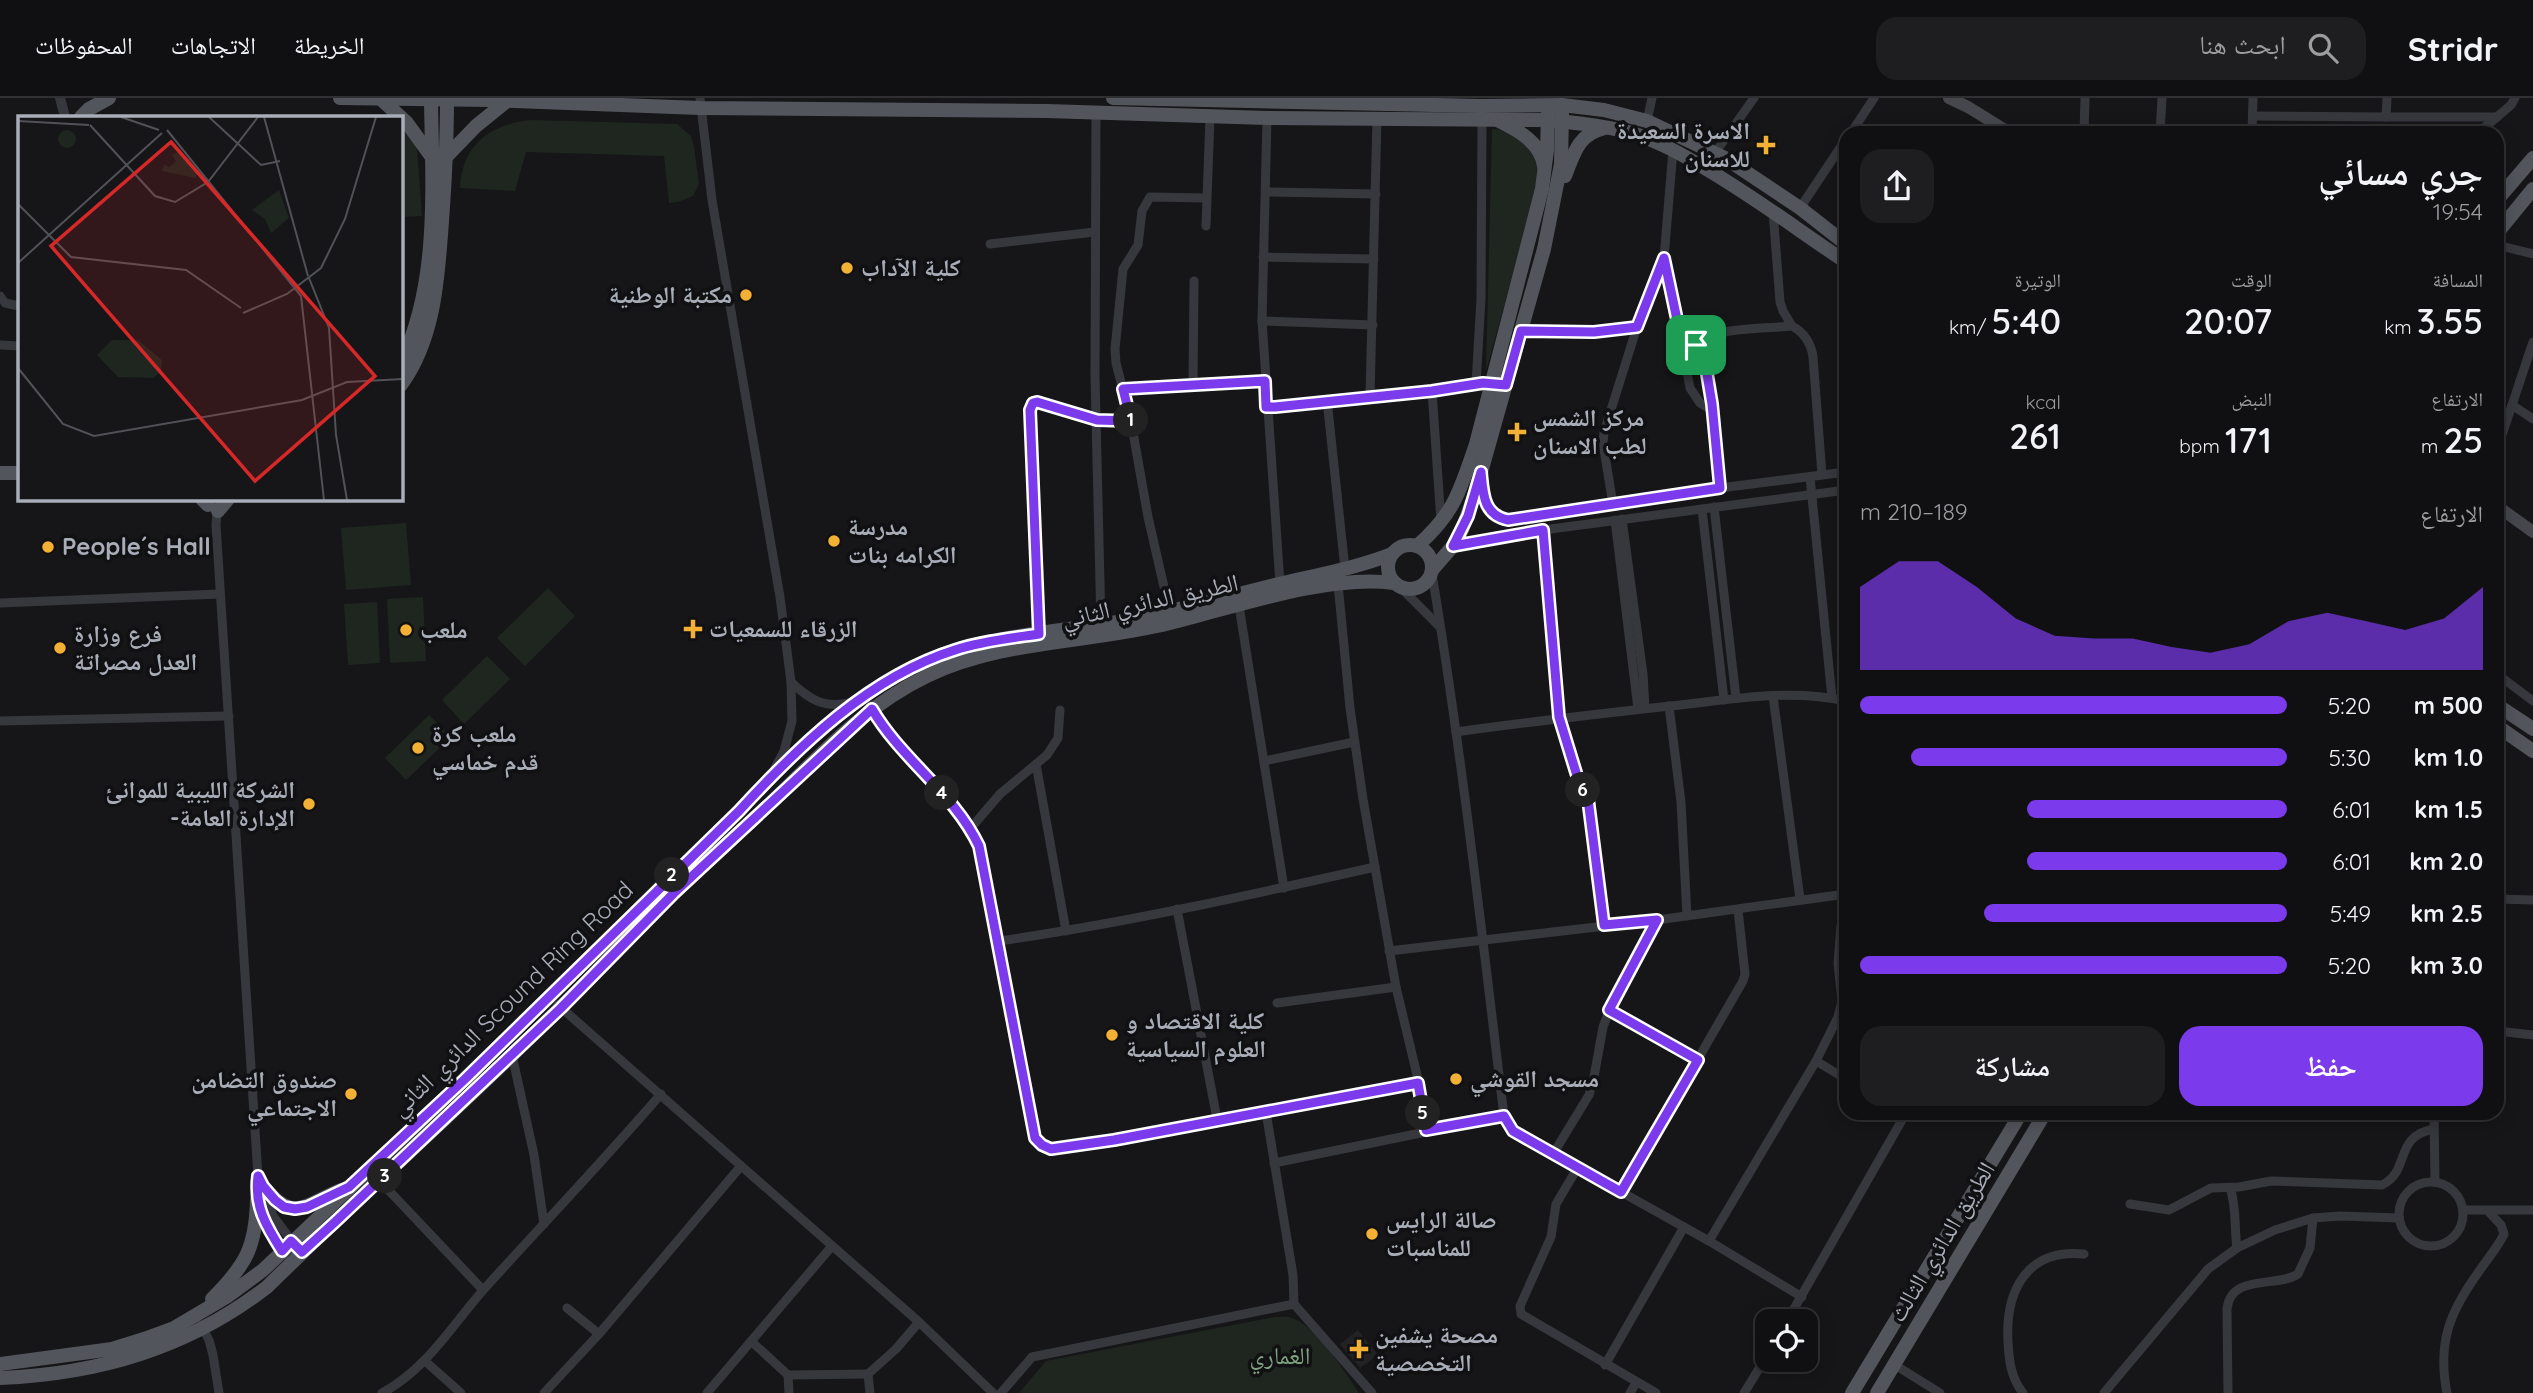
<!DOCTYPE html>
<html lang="ar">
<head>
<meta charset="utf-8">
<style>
  body { margin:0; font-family:Quicksand,"Noto Naskh Arabic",sans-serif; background:#1e1e20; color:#f1f3f6; direction:rtl; height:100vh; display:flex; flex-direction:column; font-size:26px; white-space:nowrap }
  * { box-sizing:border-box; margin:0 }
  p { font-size:23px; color:#9c9d9f }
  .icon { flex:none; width:38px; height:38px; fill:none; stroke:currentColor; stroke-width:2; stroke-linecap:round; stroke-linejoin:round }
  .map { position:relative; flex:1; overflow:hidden; direction:ltr }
  .side { position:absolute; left:1839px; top:28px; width:665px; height:994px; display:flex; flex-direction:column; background:#101012; border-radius:21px; box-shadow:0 4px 18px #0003,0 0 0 2px #303032; direction:rtl }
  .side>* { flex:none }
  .tools { position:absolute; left:1755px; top:1211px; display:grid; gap:14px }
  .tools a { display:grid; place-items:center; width:63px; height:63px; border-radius:14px; background:#101012; box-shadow:0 4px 18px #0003,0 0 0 2px #303032; font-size:35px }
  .pin { position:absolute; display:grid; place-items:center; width:60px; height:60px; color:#fff; margin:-30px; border-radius:14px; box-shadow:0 4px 10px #0006 }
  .km { position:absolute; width:35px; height:35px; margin:-18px; border-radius:50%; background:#222; color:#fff; font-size:19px; line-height:35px; text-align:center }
  .round { display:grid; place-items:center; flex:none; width:74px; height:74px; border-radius:21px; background:#1e1e20 }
  .head { display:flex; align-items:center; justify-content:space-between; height:119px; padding:0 21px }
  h1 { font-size:38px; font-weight:600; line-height:52px }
  .metrics { display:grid; grid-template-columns:repeat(3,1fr); gap:10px; height:119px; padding:7px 21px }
  .metrics div { display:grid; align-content:center }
  .metrics b { font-size:35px; font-weight:600 }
  .metrics small { font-size:19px; font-weight:400 }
  .metrics p { font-size:19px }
  .chart { height:196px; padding:14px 21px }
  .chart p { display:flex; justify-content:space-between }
  .chart svg { width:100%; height:126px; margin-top:7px; fill:#7c3aed; opacity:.7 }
  .primary-button { display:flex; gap:14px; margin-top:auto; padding:14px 21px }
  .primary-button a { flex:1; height:80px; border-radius:21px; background:#7c3aed; color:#fff; font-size:28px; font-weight:600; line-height:80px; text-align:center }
  .primary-button a+a { background:#1e1e20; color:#f1f3f6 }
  ul { padding:0 21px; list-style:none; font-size:23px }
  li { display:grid; grid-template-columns:112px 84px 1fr; align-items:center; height:52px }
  li i { height:18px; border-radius:9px; background:#7c3aed }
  header { display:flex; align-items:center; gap:42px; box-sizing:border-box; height:98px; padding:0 35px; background:#101012; border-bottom:2px solid #303032 }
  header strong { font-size:33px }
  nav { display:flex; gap:38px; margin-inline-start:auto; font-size:24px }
  .search { width:490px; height:63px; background:#1e1e20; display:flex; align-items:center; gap:18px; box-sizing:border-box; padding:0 24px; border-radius:21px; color:#9c9d9f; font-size:26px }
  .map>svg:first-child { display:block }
</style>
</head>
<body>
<header>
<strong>Stridr</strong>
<div class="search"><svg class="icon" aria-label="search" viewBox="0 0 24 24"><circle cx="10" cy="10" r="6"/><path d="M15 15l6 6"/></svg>ابحث هنا</div>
<nav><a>الخريطة</a><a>الاتجاهات</a><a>المحفوظات</a></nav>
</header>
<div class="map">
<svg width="2533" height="1295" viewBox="0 0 2533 1295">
  <rect width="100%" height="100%" fill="#161618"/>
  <!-- built -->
  <polygon fill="#222225" points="1358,1232 1378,1257 1360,1270 1340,1246"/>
  <!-- green -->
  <g fill="#1e261f">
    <path d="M530,22L677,26L691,38L694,49L699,86L693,98L678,104L669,105L664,58L526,54L515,93L460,90C462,47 489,27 530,22Z"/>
    <polygon points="401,30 417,49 422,118 401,119"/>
    <path d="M1492,31C1525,33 1537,51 1539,83L1486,273Z"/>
    <polygon points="406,425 411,487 346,492 341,430"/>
    <polygon points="548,490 575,518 525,568 497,540"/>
    <polygon points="423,499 426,563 390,565 387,501"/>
    <polygon points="377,504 380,565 348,567 344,506"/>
    <polygon points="487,558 510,581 464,626 442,602"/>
    <polygon points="429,617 451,639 406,682 385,660"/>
    <path d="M1275,1219C1280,1219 1288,1218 1292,1220C1315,1227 1346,1275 1359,1295H1019L1046,1263Z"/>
  </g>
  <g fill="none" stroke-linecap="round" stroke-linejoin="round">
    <!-- minor -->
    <g stroke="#37383d" stroke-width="9">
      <polyline points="700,0 712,102 780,499 791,584 792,623 784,653 775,670"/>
      <polyline points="1096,14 1095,278 1101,527"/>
      <polyline points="2253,18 2386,19 2387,0"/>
      <polyline points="2386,19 2497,19"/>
      <polyline points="1267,20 1262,223 1280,486"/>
      <polyline points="1647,23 1652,0"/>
      <polyline points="1851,35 1874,0"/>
      <polyline points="2084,35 2085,0"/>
      <polyline points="2160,35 2162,0"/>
      <polyline points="2252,35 2253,0"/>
      <polyline points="2478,35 2511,7 2515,0"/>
      <polyline points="1715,55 1754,0"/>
      <polyline points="1266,94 1376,96"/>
      <polyline points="1800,110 1846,41"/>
      <polyline points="1773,113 1780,204 1783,213 1792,228"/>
      <polyline points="1206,128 1210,19"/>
      <polyline points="990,146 1095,134"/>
      <polyline points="2497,147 2533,156"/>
      <polyline points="1263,159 1374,161"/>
      <polyline points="1664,163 1679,231 1701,252 1705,264 1712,306 1720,390"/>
      <polyline points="0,198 5,205 19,208"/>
      <polyline points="1262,223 1373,227"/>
      <polyline points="1679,232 1690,290 1700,305 1713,313"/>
      <polyline points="1521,233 1594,234 1637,229"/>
      <polyline points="0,247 19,248"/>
      <path d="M1696,247C1715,228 1766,231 1792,228C1805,235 1811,245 1813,259L1822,377"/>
      <polyline points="1476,286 1481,201 1482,22"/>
      <polyline points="1193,287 1194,183"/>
      <polyline points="1123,291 1265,283"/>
      <polyline points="1432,293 1441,424"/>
      <polyline points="1370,298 1377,20"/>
      <polyline points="1327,302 1345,471"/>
      <polyline points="2512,307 2533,321"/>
      <polyline points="1266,309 1432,293 1480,285"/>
      <polyline points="2497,352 2533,244"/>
      <polyline points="1810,379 1832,600"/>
      <path d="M1482,383C1484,403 1487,418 1508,422L1720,390L1846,374"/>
      <path d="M218,401L216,427L258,1078C254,1109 267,1131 284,1157"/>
      <polyline points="1613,407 1603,345 1604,334 1637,229 1664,160 1673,52"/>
      <polyline points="1714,409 1736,600"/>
      <polyline points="1702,411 1724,602"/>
      <polyline points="1622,421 1643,576 1645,610"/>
      <polyline points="1615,422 1638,611"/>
      <polyline points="1543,432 1559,619 1578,681 1588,701 1604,827"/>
      <polyline points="1453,448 1528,434 1846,392"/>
      <path d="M1432,476C1462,656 1482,837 1504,1018L1512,1033L1709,1143L1802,1199"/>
      <polyline points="1338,486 1350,610 1363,701 1396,889 1417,977 1426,1032"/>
      <polyline points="1400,489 1439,528"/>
      <polyline points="0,505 220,496"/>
      <polyline points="1239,508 1284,790"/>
      <polyline points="1170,515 1148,419 1131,323 1116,265 1115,251 1123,171 1138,147 1142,113 1150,99 1206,100"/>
      <polyline points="1039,536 1030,308 1037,304 1097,322 1131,323"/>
      <polyline points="2497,576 2533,603"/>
      <path d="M791,584C810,602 823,610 849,605"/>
      <polyline points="1773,598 1800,801"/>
      <path d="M871,607C876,623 888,635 898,647C926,681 960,708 979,748L1035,1040L1042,1047L1051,1051L1114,1042L1418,985"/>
      <polyline points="1669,608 1681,704 1687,818"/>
      <polyline points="0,623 229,618"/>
      <path d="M1456,634C1527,624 1598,616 1670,608C1728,602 1788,590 1846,603"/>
      <polyline points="1264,663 1354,644"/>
      <polyline points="1036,666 1066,833"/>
      <polyline points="970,731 1000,696 1047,657 1058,640 1060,612"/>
      <polyline points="2497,801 2533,802"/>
      <polyline points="1177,811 1217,1021"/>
      <path d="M999,843C1125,825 1250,797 1375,769"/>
      <polyline points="1389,853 1657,822 1846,796"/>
      <polyline points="1277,905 1396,889"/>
      <polyline points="558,907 919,1224 993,1295"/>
      <polyline points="1609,912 1698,962"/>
      <polyline points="2497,933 2533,937"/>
      <polyline points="512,957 534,1057 544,1126"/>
      <polyline points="1816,963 1846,981"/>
      <polyline points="1266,1014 1293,1177 1294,1206 1372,1295"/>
      <polyline points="2434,1015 2435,1084"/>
      <polyline points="1553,1056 1589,997 1594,979 1603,929 1613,903 1657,822"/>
      <polyline points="1274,1065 1504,1018"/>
      <polyline points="1578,1069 1556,1106 1551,1139 1520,1208 1521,1216 1656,1295"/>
      <polyline points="377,1080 483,1192"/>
      <circle cx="2431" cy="1116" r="32"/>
      <path d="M2230,1090C2237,1109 2234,1130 2237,1150"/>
      <polyline points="264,1092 273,1118 294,1146"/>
      <polyline points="1621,1094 1743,883 1745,876 1738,812"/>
      <path d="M2130,1106L2169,1112L2211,1090L2239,1089L2271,1083L2382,1087C2411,1073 2393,1038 2434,1031"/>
      <polyline points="2464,1112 2533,1112"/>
      <polyline points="1709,1143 1816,963 1838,919 1842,903 1838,865 1841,828 1846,802"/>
      <polyline points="567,1210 599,1236"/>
      <polyline points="1787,1223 1906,1015"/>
      <polyline points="201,1227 209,1242 213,1257 219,1295"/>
      <polyline points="752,1244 788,1277 789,1295"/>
      <polyline points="425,1263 461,1295"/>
      <polyline points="1605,1267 1684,1129"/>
      <polyline points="1895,1267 1940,1295"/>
      <polyline points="788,1277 868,1276"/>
      <path d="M382,1295C427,1271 452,1227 485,1190C544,1125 604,1062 661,996"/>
      <polyline points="544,1295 599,1236 741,1068"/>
      <polyline points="707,1295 832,1148"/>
      <polyline points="870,1295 868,1276 896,1251 919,1224"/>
      <polyline points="1001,1295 1032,1259 1294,1206"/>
      <polyline points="1630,1295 1636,1285"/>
      <polyline points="1744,1295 1768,1256"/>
      <path d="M2023,1295C2011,1280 2009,1263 2008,1244C2005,1193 2027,1150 2084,1156"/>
      <polyline points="2104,1295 2208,1171 2237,1150 2275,1132 2313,1120 2340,1118 2399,1120"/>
      <path d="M2228,1295L2227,1211C2231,1175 2278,1190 2298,1176L2310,1150L2313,1120"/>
      <path d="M2447,1295C2437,1244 2450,1213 2480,1172C2488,1160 2498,1149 2504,1136L2501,1127L2488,1113"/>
    </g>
    <!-- tertiary -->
    <polyline stroke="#37383d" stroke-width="10" points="60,0 65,19"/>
    <!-- secondary -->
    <g stroke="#45474d" stroke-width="12">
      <polyline points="1949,0 1968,9 2010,35"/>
      <polyline points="2497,408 2533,434"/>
    </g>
    <!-- primary -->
    <g stroke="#53555c" stroke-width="14">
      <path d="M340,0L490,2L700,10L1047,13L1267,20L1540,22C1572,24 1605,27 1635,36C1660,44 1681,56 1703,69C1753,98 1798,132 1846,164"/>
      <polyline points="1113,0 1481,8 1562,7 1604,12 1647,23 1725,60 1800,110 1846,146"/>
      <polyline points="381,1 407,25 431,58"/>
      <polyline points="81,19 89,11 109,0"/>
      <path d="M1499,23C1518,32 1541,45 1544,68"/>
      <polyline points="447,58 476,28 507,3"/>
      <path d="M1565,78C1574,55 1578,36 1605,30"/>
      <polyline points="2497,102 2533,60"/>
      <polyline points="2497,135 2533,91"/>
      <path d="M401,265C440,184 432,87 431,0"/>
      <path d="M401,287C435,240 438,179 442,123C445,82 447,41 447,0"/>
      <polyline points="0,375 19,375"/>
      <polyline points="202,401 208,407"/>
      <polyline points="218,413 228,401"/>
      <circle cx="1410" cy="469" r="22"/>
      <path d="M1417,448C1455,415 1460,392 1476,346L1542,91L1547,52L1548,15"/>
      <polyline points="1433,471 1453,448 1462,432 1476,392 1544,151 1561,66 1562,15"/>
      <polyline points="2497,607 2533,631"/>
      <polyline points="2497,628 2533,653"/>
      <path d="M263,1088C294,1126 304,1107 341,1092"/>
      <path d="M212,1201C246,1167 256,1149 257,1101"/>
      <path d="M0,1266L112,1251L144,1241L174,1230L228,1198L263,1172L465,981L739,713C791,656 856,592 928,562C983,539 1046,535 1104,526C1164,517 1221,500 1279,486C1317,477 1356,470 1392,456"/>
      <path d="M0,1280C99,1276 188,1250 267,1189C364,1093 467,1004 563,907C601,870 637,830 675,794C707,763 740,734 772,704C820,657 866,607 927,578C1000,542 1091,545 1170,525C1235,509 1328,476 1394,485"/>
      <polyline points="1852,1295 2021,1015"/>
      <polyline points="1877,1295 2045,1015"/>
    </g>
  </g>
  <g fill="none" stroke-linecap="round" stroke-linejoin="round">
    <defs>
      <path id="route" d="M1664,160L1679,231L1701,252L1705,264L1712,306L1720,390L1508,422C1483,417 1483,395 1481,374L1468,418L1453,448L1543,432L1559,619L1578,681L1588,701L1604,827L1657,822L1609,912L1698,962L1621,1094L1513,1033L1504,1018L1426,1032L1418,985L1114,1042L1051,1051L1042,1047L1035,1040L979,748C954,695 901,661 872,611L674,795L561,910L335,1124L302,1154L291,1143L282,1153C266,1128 254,1108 258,1078L263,1088L275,1102L284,1109L295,1111L307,1109L349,1089L465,981L739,713C799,648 869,579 955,552C982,543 1012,540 1039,536L1030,312L1033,305L1037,304L1097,322L1131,323L1123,291L1265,283L1266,309H1275L1432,293L1483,285L1506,287L1521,233L1594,234L1637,229Z"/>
    </defs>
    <!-- route casing -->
    <use href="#route" stroke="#fff" stroke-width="14"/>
    <!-- route -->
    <use href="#route" stroke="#7c3aed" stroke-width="9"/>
  </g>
  <!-- markers -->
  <g fill="#f2b134" stroke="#111113" stroke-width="2.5">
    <path d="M1762.5 36.5h7v7h7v7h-7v7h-7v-7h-7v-7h7z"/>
    <circle cx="847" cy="170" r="7"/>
    <circle cx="746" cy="197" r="7"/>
    <path d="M1513.5 323.5h7v7h7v7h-7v7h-7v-7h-7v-7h7z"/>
    <circle cx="834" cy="443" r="7"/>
    <circle cx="48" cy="449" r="7"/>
    <path d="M689.5 520.5h7v7h7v7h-7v7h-7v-7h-7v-7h7z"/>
    <circle cx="406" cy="532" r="7"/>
    <circle cx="60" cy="550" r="7"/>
    <circle cx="418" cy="650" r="7"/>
    <circle cx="309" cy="706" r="7"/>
    <circle cx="1112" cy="937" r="7"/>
    <circle cx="1456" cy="981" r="7"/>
    <circle cx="351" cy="996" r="7"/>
    <circle cx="1372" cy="1136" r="7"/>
    <path d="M1355.5 1240.5h7v7h7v7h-7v7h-7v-7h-7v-7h7z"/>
  </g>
  <g text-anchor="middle" stroke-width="7" stroke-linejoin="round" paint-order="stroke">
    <!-- poi labels -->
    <g font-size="24" font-weight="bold" fill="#a8adb8" stroke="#111113" text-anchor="start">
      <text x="1750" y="41" text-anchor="end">الاسرة السعيدة<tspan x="1750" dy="28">للاسنان</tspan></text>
      <text x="861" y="178">كلية الآداب</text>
      <text x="732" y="205" text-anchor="end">مكتبة الوطنية</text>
      <text x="1533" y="328">مركز الشمس<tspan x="1533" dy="28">لطب الاسنان</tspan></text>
      <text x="848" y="437">مدرسة<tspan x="848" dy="28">الكرامه بنات</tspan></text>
      <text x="62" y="457">People´s Hall</text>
      <text x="709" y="539">الزرقاء للسمعيات</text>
      <text x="420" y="540">ملعب</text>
      <text x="74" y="544">فرع وزارة<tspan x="74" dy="28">العدل مصراتة</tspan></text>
      <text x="432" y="644">ملعب كرة<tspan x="432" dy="28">قدم خماسي</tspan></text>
      <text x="295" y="700" text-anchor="end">الشركة الليبية للموانئ<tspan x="295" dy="28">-الإدارة العامة</tspan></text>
      <text x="1126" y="931">كلية الاقتصاد و<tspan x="1126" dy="28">العلوم السياسية</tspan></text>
      <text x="1470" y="989">مسجد القوشي</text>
      <text x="337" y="990" text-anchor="end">صندوق التضامن<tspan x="337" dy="28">الاجتماعي</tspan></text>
      <text x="1386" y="1130">صالة الرايس<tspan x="1386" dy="28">للمناسبات</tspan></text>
      <text x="1375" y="1245">مصحة يشفين<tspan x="1375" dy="28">التخصصية</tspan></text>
    </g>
    <!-- street labels -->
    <g font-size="24" fill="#a8adb8" stroke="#111113">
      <text transform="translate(1150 503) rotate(-12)" y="8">الطريق الدائري الثاني</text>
      <text transform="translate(512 901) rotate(-44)" y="8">الدائري الثاني Scound Ring Road</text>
      <text transform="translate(1942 1144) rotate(-59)" y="8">الطريق الدائري الثالث</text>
    </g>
    <!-- park labels -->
    <g font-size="24" fill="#7fa381" stroke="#111113">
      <text x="1280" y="1266">الغماري</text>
    </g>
  </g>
  <!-- overview -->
  <g transform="translate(18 18)">
    <rect width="385" height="385" fill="#161618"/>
    <path d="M40 23a9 9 0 1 1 18 0a9 9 0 1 1-18 0ZM160,36L179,58L177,62L144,55L146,48L151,51L158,45L154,39ZM261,74L271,102L253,117L247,103L234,94ZM94,224H120L144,244L143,256L135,262L100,261L79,239Z" fill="#1e261f"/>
    <path fill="none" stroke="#505258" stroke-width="2" d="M103,1L141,14M191,1L243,49L262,45M246,1L290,160M0,5L71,9M72,9L137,80L157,86L190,66L240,1M149,14L283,180L306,384M0,88L53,141L168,154L223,192M0,147L144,17M291,162L311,212L318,319L329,384M225,197L269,178L303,152L327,103L358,1M0,252L45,308L76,320L284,284L329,266L385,263"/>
    <path fill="#d62828" fill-opacity="0.15" stroke="#d62828" stroke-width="3.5" d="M153,26L357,260L237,365L33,130Z"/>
    <rect width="385" height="385" fill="none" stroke="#a8adb8" stroke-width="3.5"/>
  </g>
</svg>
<div class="tools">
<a><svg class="icon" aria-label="locate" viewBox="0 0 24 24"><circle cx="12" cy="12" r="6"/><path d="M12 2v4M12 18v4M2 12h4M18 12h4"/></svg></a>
</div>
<div class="pin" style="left:1696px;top:247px;background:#1e9e55"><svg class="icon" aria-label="arrive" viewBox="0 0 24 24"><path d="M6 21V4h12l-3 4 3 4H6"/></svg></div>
<b class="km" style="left:1131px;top:322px">1</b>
<b class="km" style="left:672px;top:777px">2</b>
<b class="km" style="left:385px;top:1078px">3</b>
<b class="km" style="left:942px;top:695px">4</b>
<b class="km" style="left:1423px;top:1015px">5</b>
<b class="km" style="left:1583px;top:692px">6</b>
<section class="side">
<div class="head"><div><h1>جري مسائي</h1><p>19:54</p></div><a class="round"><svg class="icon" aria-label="share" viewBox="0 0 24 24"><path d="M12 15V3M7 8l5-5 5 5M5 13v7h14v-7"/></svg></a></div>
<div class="metrics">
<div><p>المسافة</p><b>3.55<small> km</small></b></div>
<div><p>الوقت</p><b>20:07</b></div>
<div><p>الوتيرة</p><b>5:40<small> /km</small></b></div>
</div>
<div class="metrics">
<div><p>الارتفاع</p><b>25<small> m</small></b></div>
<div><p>النبض</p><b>171<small> bpm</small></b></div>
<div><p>kcal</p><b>261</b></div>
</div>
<div class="chart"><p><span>الارتفاع</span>189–210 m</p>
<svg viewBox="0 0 160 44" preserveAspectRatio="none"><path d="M0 44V15L10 6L20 6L30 15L40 26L50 32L60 33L70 33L80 36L90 38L100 35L110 27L120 24L130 27L140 30L150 26L160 15V44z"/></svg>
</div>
<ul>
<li><b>500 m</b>5:20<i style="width:100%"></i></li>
<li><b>1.0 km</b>5:30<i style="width:88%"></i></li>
<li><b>1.5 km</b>6:01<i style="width:61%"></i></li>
<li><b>2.0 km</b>6:01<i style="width:61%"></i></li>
<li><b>2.5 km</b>5:49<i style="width:71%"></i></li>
<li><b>3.0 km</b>5:20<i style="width:100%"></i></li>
</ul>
<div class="primary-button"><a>حفظ</a><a>مشاركة</a></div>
</section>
</div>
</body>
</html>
